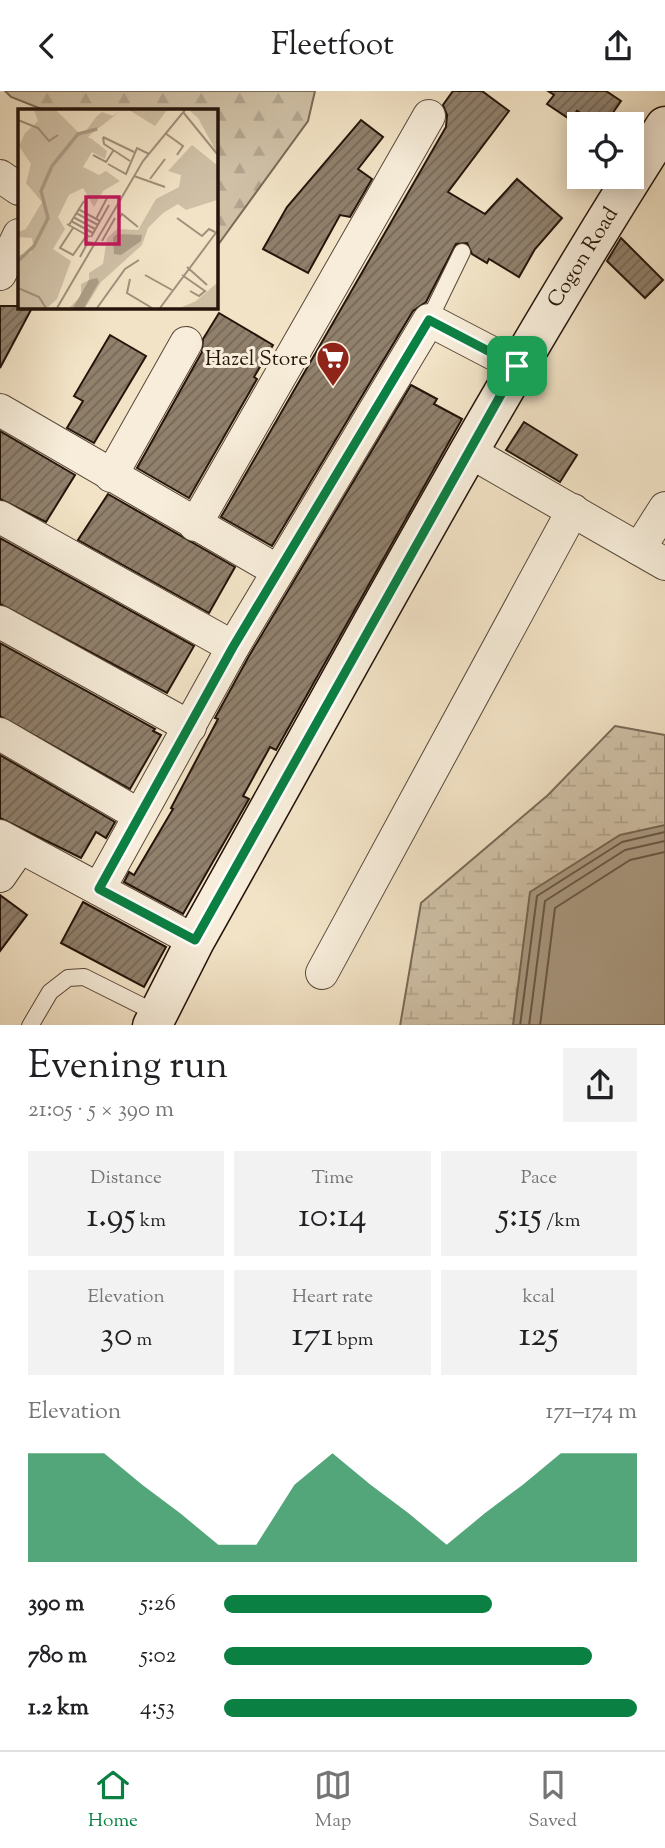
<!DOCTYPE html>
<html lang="en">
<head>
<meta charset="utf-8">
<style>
  body { margin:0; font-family:"Sorts Mill Goudy",serif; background:#f2f2f2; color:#202124; height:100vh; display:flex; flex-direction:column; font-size:26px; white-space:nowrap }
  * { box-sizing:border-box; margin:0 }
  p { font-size:23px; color:#757577 }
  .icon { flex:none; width:38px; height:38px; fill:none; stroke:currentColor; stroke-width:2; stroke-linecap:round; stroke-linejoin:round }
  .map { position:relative; height:934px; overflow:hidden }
  .sheet { display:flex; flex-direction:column; background:#fff; flex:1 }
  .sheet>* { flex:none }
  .tools { position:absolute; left:567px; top:21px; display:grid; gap:14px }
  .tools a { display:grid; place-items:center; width:77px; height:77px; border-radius:0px; background:#fff; box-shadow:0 4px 18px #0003; font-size:35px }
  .pin { position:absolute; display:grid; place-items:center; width:60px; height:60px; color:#fff; margin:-30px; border-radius:14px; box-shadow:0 4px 10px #0006 }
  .round { display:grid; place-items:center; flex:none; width:74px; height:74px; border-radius:0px; background:#f2f2f2 }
  .head { display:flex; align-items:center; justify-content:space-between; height:119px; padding:0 28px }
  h1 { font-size:38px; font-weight:600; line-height:52px }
  .stats { display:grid; grid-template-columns:repeat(3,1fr); gap:10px; height:119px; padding:7px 28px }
  .stats div { display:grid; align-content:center; border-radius:0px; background:#f2f2f2; text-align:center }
  .stats b { font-size:35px; font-weight:600 }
  .stats small { font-size:19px; font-weight:400 }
  .stats p { font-size:19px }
  .chart { height:196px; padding:14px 28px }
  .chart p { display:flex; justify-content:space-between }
  .chart svg { width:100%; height:126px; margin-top:7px; fill:#0b8043; opacity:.7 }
  ul { padding:0 28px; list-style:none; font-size:23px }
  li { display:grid; grid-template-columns:112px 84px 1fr; align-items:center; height:52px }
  li i { height:18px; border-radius:9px; background:#0b8043 }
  header { display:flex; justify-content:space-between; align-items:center; height:91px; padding:0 28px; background:#fff; font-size:32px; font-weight:600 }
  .dock { display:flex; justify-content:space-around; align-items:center; height:98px; border-top:2px solid #e0e0e0; background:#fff; font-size:19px; color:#757577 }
  .dock a { display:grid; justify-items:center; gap:4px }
  .dock .on { color:#0b8043 }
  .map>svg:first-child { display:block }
</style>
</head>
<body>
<header><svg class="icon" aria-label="back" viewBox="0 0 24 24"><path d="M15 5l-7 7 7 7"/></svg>Fleetfoot<svg class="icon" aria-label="share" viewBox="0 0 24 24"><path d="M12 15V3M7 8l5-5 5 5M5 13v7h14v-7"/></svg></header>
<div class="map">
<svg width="665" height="935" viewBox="0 0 665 935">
  <defs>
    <pattern id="forest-firs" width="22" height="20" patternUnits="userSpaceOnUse" patternTransform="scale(1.75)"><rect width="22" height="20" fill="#cfc0a6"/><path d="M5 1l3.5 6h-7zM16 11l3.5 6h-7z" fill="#b2a48e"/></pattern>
    <pattern id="wetland-marsh" width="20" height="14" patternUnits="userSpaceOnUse" patternTransform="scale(1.75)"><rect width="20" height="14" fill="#cfc0a6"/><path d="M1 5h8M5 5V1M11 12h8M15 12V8" fill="none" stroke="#b2a48e"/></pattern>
    <pattern id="building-hatch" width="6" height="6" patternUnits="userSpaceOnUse" patternTransform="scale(1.75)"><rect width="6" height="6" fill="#90806c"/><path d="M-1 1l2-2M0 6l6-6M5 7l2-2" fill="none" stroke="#756857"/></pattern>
  </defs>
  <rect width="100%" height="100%" fill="#f2e3c6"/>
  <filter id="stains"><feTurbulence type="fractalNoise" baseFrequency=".00286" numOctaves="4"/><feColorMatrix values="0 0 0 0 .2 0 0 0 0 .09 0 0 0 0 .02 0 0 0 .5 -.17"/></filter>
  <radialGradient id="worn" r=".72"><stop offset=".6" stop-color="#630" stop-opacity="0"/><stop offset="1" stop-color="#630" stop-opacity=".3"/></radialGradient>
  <!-- forest -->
  <polygon fill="url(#forest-firs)" stroke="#7a6a58" stroke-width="2" points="5,0 315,0 308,30 215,158 215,19 44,19 11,6"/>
  <!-- wetland -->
  <polygon fill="url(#wetland-marsh)" stroke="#7a6a58" stroke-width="2" points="615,635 665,644 665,934 400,935 421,812 548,704"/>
  <!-- water -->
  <polygon fill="#ac9d86" stroke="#766654" stroke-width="2" points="665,734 665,934 513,934 530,801 620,744"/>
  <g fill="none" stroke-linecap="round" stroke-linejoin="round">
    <!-- shore -->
    <g stroke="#685848" stroke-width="2">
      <polyline points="520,935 537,805 622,751 665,741"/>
      <polyline points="529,935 545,810 625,759 665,750"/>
      <polyline points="540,935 555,817 630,769 665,761"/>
    </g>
  </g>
  <!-- building -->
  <g fill="url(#building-hatch)" stroke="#25140a" stroke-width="2">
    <polygon points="453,0 482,0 509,20 448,101 485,123 517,88 562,127 535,158 519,186 489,168 487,172 472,163 467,152 456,153 426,211 413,220 272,455 221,426 446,36 447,24 443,14"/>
    <polygon points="548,0 606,0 621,10 605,33 597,33 577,20 571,29 547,13 554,4"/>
    <polygon points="361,29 383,46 358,78 372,88 350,126 340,124 308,182 263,158 287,116"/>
    <polygon points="621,147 663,189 645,207 607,170"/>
    <polygon points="0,215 33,215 0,277"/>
    <polygon points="219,222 273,254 254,286 257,288 189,407 137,377 202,261 203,248"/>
    <polygon points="110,244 146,265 94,352 67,337 83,310 74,305"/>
    <polygon points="411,294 437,308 434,313 462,328 276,659 270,656 243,705 249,708 183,823 124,791 129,781 134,784 173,718 171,717 218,628 215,627 249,565"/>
    <polygon points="524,331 577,364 560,391 506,359"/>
    <polygon points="0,340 75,384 46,431 0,408"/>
    <polygon points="108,403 235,476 209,522 78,449"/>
    <polygon points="0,447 194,555 167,602 0,513"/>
    <polygon points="0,552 155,638 153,640 161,644 130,698 0,625"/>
    <polygon points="0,664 115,731 106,747 96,741 81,767 0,727"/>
    <polygon points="0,804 27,824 0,860"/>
    <polygon points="83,811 166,856 144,896 61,852"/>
  </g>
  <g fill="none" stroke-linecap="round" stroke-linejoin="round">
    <defs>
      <g id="lane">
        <polyline points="429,229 462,161"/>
        <polyline points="30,935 50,901 68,887 84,886 158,923"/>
      </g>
      <g id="street">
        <polyline points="0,85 19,98"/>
        <polyline points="0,183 19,144"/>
        <polyline points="0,319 278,480"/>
        <polyline points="470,361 665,473"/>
        <polyline points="111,385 186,252"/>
        <polyline points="0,426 233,556"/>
        <polyline points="195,434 429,25"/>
        <polyline points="639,458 665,417"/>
        <polyline points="0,531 190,636"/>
        <polyline points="0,643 139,724"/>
        <polyline points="0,745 195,850"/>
        <polyline points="0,785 20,756"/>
        <polyline points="99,798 233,556 429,229 517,275"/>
        <polyline points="322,882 573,419"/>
      </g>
      <path id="secondary" d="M152,935L195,850C349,576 496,299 665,35"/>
    </defs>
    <!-- lane casing -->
    <use href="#lane" stroke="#584839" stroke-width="18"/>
    <!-- street casing -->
    <use href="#street" stroke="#584839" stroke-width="34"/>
    <!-- secondary casing -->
    <use href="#secondary" stroke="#25140a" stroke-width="41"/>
    <!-- lane -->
    <use href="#lane" stroke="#f7edda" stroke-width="16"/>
    <!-- street -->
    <use href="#street" stroke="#f7edda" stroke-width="32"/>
    <!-- secondary -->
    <use href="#secondary" stroke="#f7edda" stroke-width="38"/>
  </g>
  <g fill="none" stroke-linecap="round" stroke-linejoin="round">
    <defs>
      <polygon id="route" points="429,229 517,275 195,849 99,798 233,556"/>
    </defs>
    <!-- route casing -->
    <use href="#route" stroke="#fff" stroke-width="14"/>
    <!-- route -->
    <use href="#route" stroke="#0b8043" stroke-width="9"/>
  </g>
  <!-- icons -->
  <defs>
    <symbol id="supermarket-pin" viewBox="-11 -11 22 30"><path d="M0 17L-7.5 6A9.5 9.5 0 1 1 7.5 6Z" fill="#8f2418" stroke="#f7edda"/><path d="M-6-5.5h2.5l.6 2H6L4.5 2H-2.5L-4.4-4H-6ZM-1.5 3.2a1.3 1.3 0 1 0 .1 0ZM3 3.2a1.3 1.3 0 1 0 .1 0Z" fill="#fff"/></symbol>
  </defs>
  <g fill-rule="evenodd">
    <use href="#supermarket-pin" x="314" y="248" width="38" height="52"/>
  </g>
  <g text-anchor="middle" stroke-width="6" stroke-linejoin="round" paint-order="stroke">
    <!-- street labels -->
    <g font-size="21" fill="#25140a" stroke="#f7edda">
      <text transform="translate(582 166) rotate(-58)" y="7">Cogon Road</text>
    </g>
    <!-- poi labels -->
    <g font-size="21" fill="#25140a" stroke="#f7edda" text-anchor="end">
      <text x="308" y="274">Hazel Store</text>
    </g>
  </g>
  <!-- overview -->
  <g transform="translate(18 18)">
    <rect width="200" height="200" fill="#f2e3c6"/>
    <path d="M16,1H38L62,25L74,30L89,42L87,50L74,43L65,58L81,66L88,62L102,72L85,82L76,98L65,79L51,86L40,108L47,120L35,140L53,152L39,190L29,199H0V146L13,144L15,135L14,129L0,128V123L8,120L24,93L8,74L13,55L1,37L7,24L20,12ZM111,1H149L137,17ZM199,174V199H162L178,192Z" fill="#cfc0a6"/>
    <path d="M104,1L73,25L21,83L79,7L84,3L95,7ZM171,1H199V44L180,9ZM174,36L199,56V91L168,101L160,95L145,104L130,119L124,136L83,173L67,199H51L63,187V175L71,171V164L85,155L89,129L99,120L120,121L138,90L161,78L163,66L150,62ZM22,138L39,157L15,182L0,174V156Z" fill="#cfc0a6"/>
    <path d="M99,125L124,126L123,132L103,146L96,145L95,128ZM79,169L81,173L66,199H55L71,171Z" fill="#ac9d86"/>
    <path fill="none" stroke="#ac9d86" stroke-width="3.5" d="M0,152L16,137L30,109L23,82L34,57L60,25L79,20"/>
    <path fill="none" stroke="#a0907b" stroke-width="2" d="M165,3L200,46M0,11L20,19L31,32L40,26M147,24L165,37L159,46M85,28L86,35L112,52M85,28L116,43M75,46L88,53L95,42M90,55L108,65L119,39L131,45M116,67L147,78M132,70L147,50M60,100L82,112M58,104L80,116M55,108L77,120M159,109L184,127L191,120L197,123M78,110L89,89M100,111L104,105L120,118M53,112L75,124M49,115L72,128M51,116L66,92M55,119L42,139L55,146L69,126M73,128L91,96M84,132L97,109M62,148L70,133L76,134M169,158L189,176M127,166L154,181M164,166L187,182L181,187L172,182M112,170L109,184L134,199M0,179L21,188L28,199M39,199L125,52L167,1M79,199L107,160L121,151M142,199L200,121"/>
    <path fill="#c2185b" fill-opacity="0.15" stroke="#c2185b" stroke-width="3.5" d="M68,88H101V135H68Z"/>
    <rect width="200" height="200" fill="none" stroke="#25140a" stroke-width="3.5"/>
  </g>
  <rect width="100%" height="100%" filter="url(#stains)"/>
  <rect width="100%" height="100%" fill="url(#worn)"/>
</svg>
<div class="tools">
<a><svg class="icon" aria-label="locate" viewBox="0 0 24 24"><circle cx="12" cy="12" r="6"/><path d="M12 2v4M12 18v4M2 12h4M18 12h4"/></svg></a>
</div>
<div class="pin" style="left:517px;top:275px;background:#1e9e55"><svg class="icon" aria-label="arrive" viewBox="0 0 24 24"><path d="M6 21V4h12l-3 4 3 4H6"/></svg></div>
</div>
<section class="sheet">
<div class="head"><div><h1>Evening run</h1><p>21:05 · 5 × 390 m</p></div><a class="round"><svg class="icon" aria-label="share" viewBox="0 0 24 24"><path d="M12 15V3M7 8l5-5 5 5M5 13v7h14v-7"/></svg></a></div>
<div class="stats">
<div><p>Distance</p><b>1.95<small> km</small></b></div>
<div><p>Time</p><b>10:14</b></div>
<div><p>Pace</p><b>5:15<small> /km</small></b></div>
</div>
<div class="stats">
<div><p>Elevation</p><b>30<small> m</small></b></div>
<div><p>Heart rate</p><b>171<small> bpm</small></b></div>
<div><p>kcal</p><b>125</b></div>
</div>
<div class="chart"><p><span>Elevation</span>171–174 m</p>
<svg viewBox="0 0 160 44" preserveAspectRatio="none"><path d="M0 44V6L10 6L20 6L30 17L40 27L50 38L60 38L70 17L80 6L90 17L100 27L110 38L120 27L130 17L140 6L150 6L160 6V44z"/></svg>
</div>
<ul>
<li><b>390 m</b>5:26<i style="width:65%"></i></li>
<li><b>780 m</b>5:02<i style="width:89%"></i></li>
<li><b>1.2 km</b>4:53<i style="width:100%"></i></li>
</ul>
</section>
<nav class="dock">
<a class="on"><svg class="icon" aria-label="home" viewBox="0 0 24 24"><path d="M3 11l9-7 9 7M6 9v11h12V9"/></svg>Home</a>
<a><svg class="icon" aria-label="map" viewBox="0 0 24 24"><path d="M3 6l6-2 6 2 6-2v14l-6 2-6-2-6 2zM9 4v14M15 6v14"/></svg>Map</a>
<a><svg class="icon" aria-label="saved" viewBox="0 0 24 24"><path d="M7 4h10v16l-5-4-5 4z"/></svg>Saved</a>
</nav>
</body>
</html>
